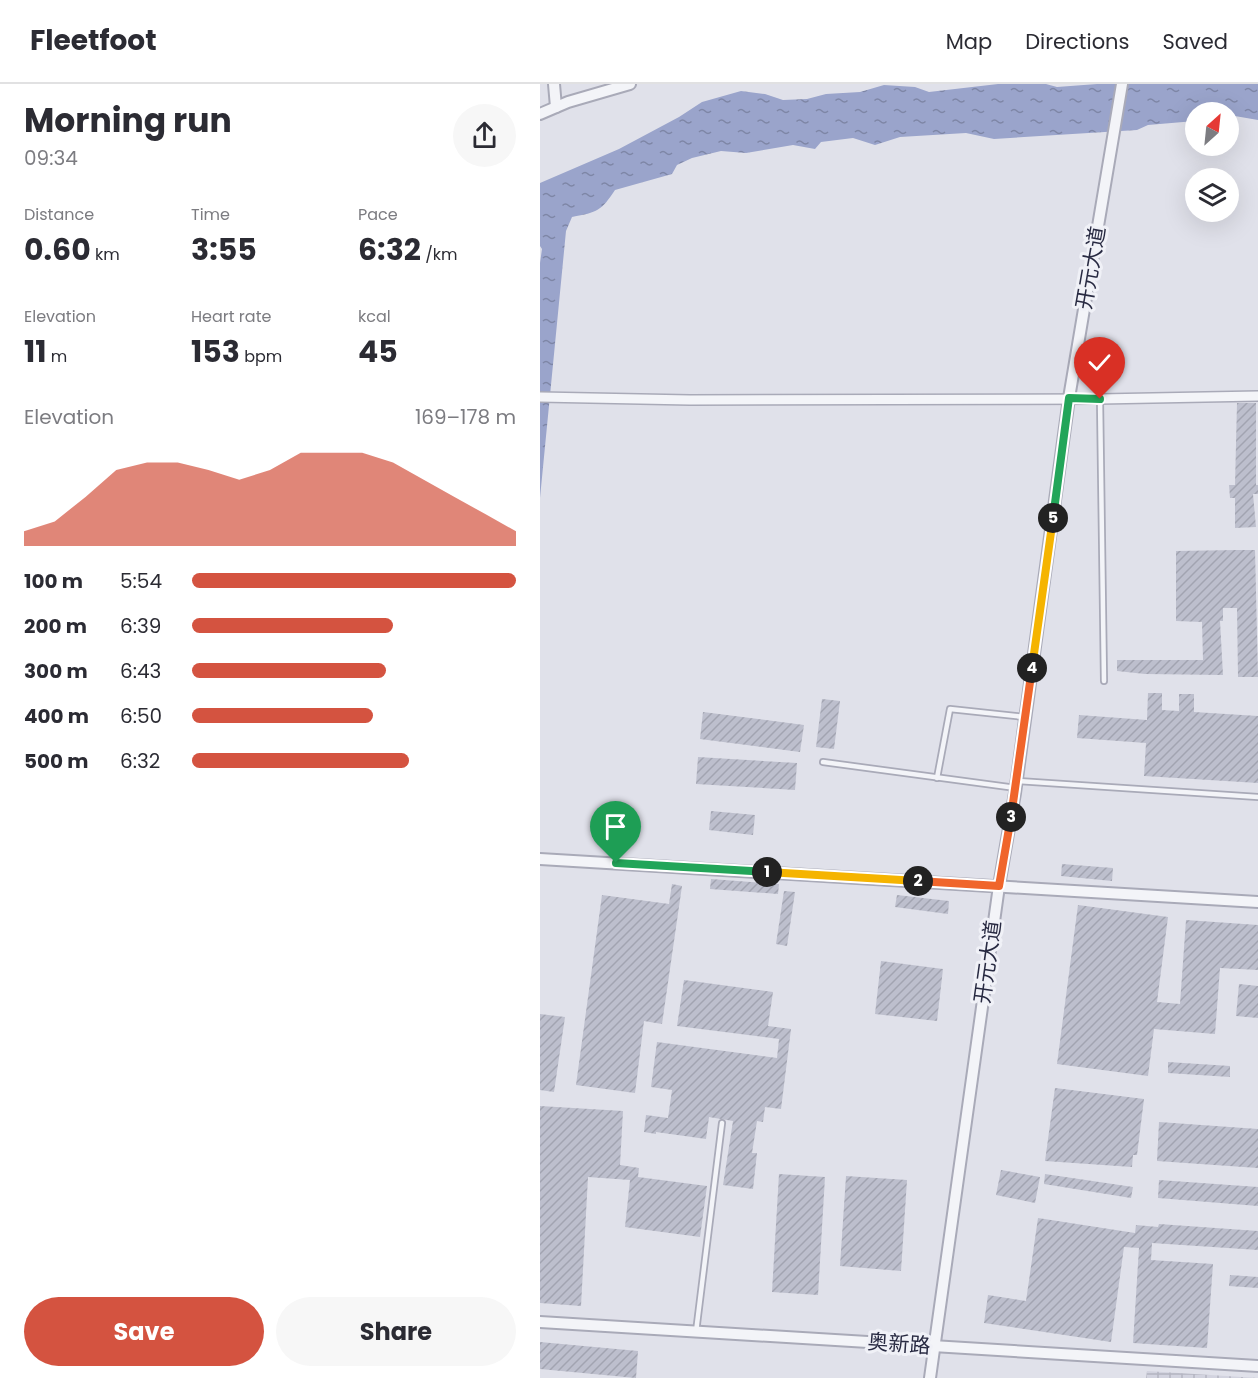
<!DOCTYPE html>
<html lang="en">
<head>
<meta charset="utf-8">
<style>
  body { margin:0; font-family:Poppins,"Noto Sans SC",sans-serif; background:#f7f7f7; color:#2b2b33; height:100vh; display:flex; flex-direction:column; font-size:22px; white-space:nowrap }
  * { box-sizing:border-box; margin:0 }
  p { font-size:20px; color:#7c7c81 }
  .icon { flex:none; width:33px; height:33px; fill:none; stroke:currentColor; stroke-width:2; stroke-linecap:round; stroke-linejoin:round }
  .map { position:relative; flex:1; overflow:hidden }
  .sheet { display:flex; flex-direction:column; background:#fff; width:540px }
  .sheet>* { flex:none }
  .needle { width:39px; rotate:27deg }
  .controls { position:absolute; left:645px; top:18px; display:grid; gap:12px }
  .controls a { display:grid; place-items:center; width:54px; height:54px; border-radius:50%; background:#fff; box-shadow:0 6px 24px #0002; font-size:30px }
  .pin { position:absolute; display:grid; place-items:center; width:51px; height:51px; color:#fff; margin:-62px -26px; border-radius:50% 50% 50% 0; rotate:-45deg; box-shadow:0 0 6px #0007 }
  .pin .icon { rotate:45deg }
  .km { position:absolute; width:30px; height:30px; margin:-15px; border-radius:50%; background:#222; color:#fff; font-size:16px; line-height:30px; text-align:center }
  .round { display:grid; place-items:center; flex:none; width:63px; height:63px; border-radius:32px; background:#f7f7f7 }
  .head { display:flex; align-items:center; justify-content:space-between; height:102px; padding:0 24px }
  h1 { font-size:33px; font-weight:700; line-height:45px }
  .stats { display:grid; grid-template-columns:repeat(3,1fr); gap:9px; height:102px; padding:6px 24px }
  .stats div { display:grid; align-content:center }
  .stats b { font-size:30px; font-weight:700 }
  .stats small { font-size:16px; font-weight:400 }
  .stats p { font-size:16px }
  .chart { height:168px; padding:12px 24px }
  .chart p { display:flex; justify-content:space-between }
  .chart svg { width:100%; height:108px; margin-top:6px; fill:#d45340; opacity:.7 }
  .primary-button { display:flex; gap:12px; margin-top:auto; padding:12px 24px }
  .primary-button a { flex:1; height:69px; border-radius:36px; background:#d45340; color:#fff; font-size:24px; font-weight:700; line-height:69px; text-align:center }
  .primary-button a+a { background:#f7f7f7; color:#2b2b33 }
  ul { padding:0 24px; list-style:none; font-size:20px }
  li { display:grid; grid-template-columns:96px 72px 1fr; align-items:center; height:45px }
  li i { height:15px; border-radius:8px; background:#d45340 }
  header { display:flex; align-items:center; gap:36px; box-sizing:border-box; height:84px; padding:0 30px; background:#fff; border-bottom:2px solid #e1e1e2 }
  header strong { font-size:28px }
  nav { display:flex; gap:33px; margin-inline-start:auto; font-size:21px }
  main { display:flex; flex:1; min-height:0 }
  .map>svg:first-child { display:block }
</style>
</head>
<body>
<header>
<strong>Fleetfoot</strong>
<nav><a>Map</a><a>Directions</a><a>Saved</a></nav>
</header>
<main>
<section class="sheet">
<div class="head"><div><h1>Morning run</h1><p>09:34</p></div><a class="round"><svg class="icon" aria-label="share" viewBox="0 0 24 24"><path d="M12 15V3M7 8l5-5 5 5M5 13v7h14v-7"/></svg></a></div>
<div class="stats">
<div><p>Distance</p><b>0.60<small> km</small></b></div>
<div><p>Time</p><b>3:55</b></div>
<div><p>Pace</p><b>6:32<small> /km</small></b></div>
</div>
<div class="stats">
<div><p>Elevation</p><b>11<small> m</small></b></div>
<div><p>Heart rate</p><b>153<small> bpm</small></b></div>
<div><p>kcal</p><b>45</b></div>
</div>
<div class="chart"><p><span>Elevation</span>169–178 m</p>
<svg viewBox="0 0 160 44" preserveAspectRatio="none"><path d="M0 44V38L10 34L20 24L30 13L40 10L50 10L60 13L70 17L80 13L90 6L100 6L110 6L120 10L130 17L140 24L150 31L160 38V44z"/></svg>
</div>
<ul>
<li><b>100 m</b>5:54<i style="width:100%"></i></li>
<li><b>200 m</b>6:39<i style="width:62%"></i></li>
<li><b>300 m</b>6:43<i style="width:60%"></i></li>
<li><b>400 m</b>6:50<i style="width:56%"></i></li>
<li><b>500 m</b>6:32<i style="width:67%"></i></li>
</ul>
<div class="primary-button"><a>Save</a><a>Share</a></div>
</section>
<div class="map">
<svg width="718" height="1294" viewBox="0 0 718 1294">
  <defs>
    <pattern id="industrial-grid" width="8" height="8" patternUnits="userSpaceOnUse" patternTransform="scale(1.5)"><rect width="8" height="8" fill="#d2d3df"/><path d="M0 4h8M4 0v8" fill="none" stroke="#b4b5c1"/></pattern>
    <pattern id="water-ripples" width="26" height="14" patternUnits="userSpaceOnUse" patternTransform="scale(1.5)"><rect width="26" height="14" fill="#9aa4cb"/><path d="M2 4q2-2 4 0t4 0M15 11q2-2 4 0t4 0" fill="none" stroke="#7e86a6"/></pattern>
    <pattern id="building-hatch" width="6" height="6" patternUnits="userSpaceOnUse" patternTransform="scale(1.5)"><rect width="6" height="6" fill="#bdbfcd"/><path d="M-1 1l2-2M0 6l6-6M5 7l2-2" fill="none" stroke="#a2a4b1"/></pattern>
  </defs>
  <rect width="100%" height="100%" fill="#e0e1ea"/>
  <!-- industrial -->
  <polygon fill="url(#industrial-grid)" points="607,1287 718,1294 606,1294"/>
  <!-- water -->
  <path fill="url(#water-ripples)" d="M458,0H506L517,3L557,0H718V36L689,31L688,28H656L655,37L608,41L597,46L454,55L426,49L360,53L335,61L313,54L281,58L275,65L253,61L206,69L181,67L152,74L137,81L132,90L75,106C61,127 58,128 32,133L26,147L0,414V179L2,165L0,162V99L79,65L139,33L162,18L201,7L225,10L243,16L267,15L286,10L320,8L344,1L375,3L389,8Z"/>
  <!-- building -->
  <g fill="url(#building-hatch)">
    <polygon points="697,319 716,319 716,401 718,401 718,410 713,410 716,443 695,444 695,414 690,414 689,401 695,401"/>
    <polygon points="697,466 715,466 718,593 698,593 697,524 683,524 683,537 680,537 683,591 605,590 577,587 577,576 663,576 662,538 636,537 636,467"/>
    <polygon points="608,609 622,609 622,626 639,627 639,610 654,610 654,628 718,632 718,699 604,692 606,659 537,654 539,631 607,636"/>
    <polygon points="282,615 300,617 294,665 276,663"/>
    <polygon points="163,628 264,641 260,668 160,655"/>
    <polygon points="158,673 257,679 255,706 156,700"/>
    <polygon points="171,727 215,731 213,751 169,746"/>
    <polygon points="522,780 573,784 572,797 521,792"/>
    <polygon points="171,795 239,800 238,810 170,805"/>
    <polygon points="132,800 142,802 122,940 104,937 95,1009 36,1001 62,811 129,820"/>
    <polygon points="244,807 255,808 247,862 236,860"/>
    <polygon points="357,811 409,817 408,830 355,823"/>
    <polygon points="538,821 628,833 617,918 640,920 646,836 718,841 718,886 680,884 675,950 614,945 608,992 517,980"/>
    <polygon points="341,877 403,885 397,937 335,930"/>
    <polygon points="144,896 233,908 228,942 251,945 241,1025 225,1023 223,1038 217,1037 212,1069 217,1069 213,1105 183,1101 193,1037 169,1033 166,1055 116,1048 116,1050 104,1048 106,1031 128,1034 132,1006 111,1003 117,958 237,974 239,955 137,942"/>
    <polygon points="699,900 718,902 718,934 696,932"/>
    <polygon points="0,930 25,933 14,1008 0,1006"/>
    <polygon points="628,978 690,982 690,993 628,989"/>
    <polygon points="515,1004 604,1015 597,1071 593,1071 592,1083 505,1077"/>
    <polygon points="0,1022 83,1027 80,1081 99,1084 98,1093 167,1102 160,1153 85,1143 90,1096 48,1093 41,1222 0,1219"/>
    <polygon points="619,1038 718,1045 718,1084 617,1077"/>
    <polygon points="461,1086 500,1093 495,1119 456,1111"/>
    <polygon points="239,1090 285,1093 278,1211 232,1208"/>
    <polygon points="505,1090 593,1103 591,1114 504,1100"/>
    <polygon points="306,1092 367,1096 361,1187 300,1182"/>
    <polygon points="619,1096 718,1103 718,1122 618,1114"/>
    <polygon points="498,1134 595,1149 596,1141 618,1143 619,1140 718,1147 718,1166 612,1159 611,1176 673,1180 667,1264 593,1259 599,1164 584,1163 571,1258 444,1239 448,1211 486,1217"/>
    <polygon points="690,1191 718,1193 718,1204 689,1202"/>
    <polygon points="0,1258 98,1267 96,1294 0,1285"/>
  </g>
  <g fill="none" stroke-linecap="round" stroke-linejoin="round">
    <defs>
      <g id="service">
        <polyline points="560,315 564,597"/>
        <polyline points="283,678 476,704"/>
        <polyline points="397,694 410,625 484,633"/>
        <polyline points="478,697 718,713"/>
        <polyline points="156,1248 182,1039"/>
      </g>
      <polyline id="minor" points="0,313 150,316 560,315 718,312"/>
      <g id="tertiary">
        <polyline points="14,0 16,23"/>
        <polyline points="0,30 28,18 90,0"/>
        <polyline points="0,775 718,818"/>
        <polyline points="0,1238 718,1282"/>
        <polyline points="390,1294 459,802 475,709 529,314 582,0"/>
      </g>
    </defs>
    <!-- service casing -->
    <use href="#service" stroke="#a9aab8" stroke-width="8"/>
    <!-- minor casing -->
    <use href="#minor" stroke="#a9aab8" stroke-width="12"/>
    <!-- tertiary casing -->
    <use href="#tertiary" stroke="#a9aab8" stroke-width="14"/>
    <!-- service -->
    <use href="#service" stroke="#f3f4f8" stroke-width="4.5"/>
    <!-- minor -->
    <use href="#minor" stroke="#f3f4f8" stroke-width="9"/>
    <!-- tertiary -->
    <use href="#tertiary" stroke="#f3f4f8" stroke-width="10"/>
  </g>
  <g fill="none" stroke-linecap="round" stroke-linejoin="round">
    <defs>
      <polyline id="split-1" points="76,779 227,788"/>
      <polyline id="split-2" points="227,788 378,797"/>
      <polyline id="split-3" points="378,797 459,802 471,733"/>
      <polyline id="split-4" points="471,733 492,584"/>
      <polyline id="split-5" points="492,584 513,434"/>
      <polyline id="split-6" points="513,434 529,314 560,315"/>
    </defs>
    <!-- split-1 casing -->
    <use href="#split-1" stroke="#fff" stroke-width="12"/>
    <!-- split-2 casing -->
    <use href="#split-2" stroke="#fff" stroke-width="12"/>
    <!-- split-3 casing -->
    <use href="#split-3" stroke="#fff" stroke-width="12"/>
    <!-- split-4 casing -->
    <use href="#split-4" stroke="#fff" stroke-width="12"/>
    <!-- split-5 casing -->
    <use href="#split-5" stroke="#fff" stroke-width="12"/>
    <!-- split-6 casing -->
    <use href="#split-6" stroke="#fff" stroke-width="12"/>
    <!-- split-1 -->
    <use href="#split-1" stroke="#22a559" stroke-width="8"/>
    <!-- split-2 -->
    <use href="#split-2" stroke="#f5b400" stroke-width="8"/>
    <!-- split-3 -->
    <use href="#split-3" stroke="#f0652b" stroke-width="8"/>
    <!-- split-4 -->
    <use href="#split-4" stroke="#f0652b" stroke-width="8"/>
    <!-- split-5 -->
    <use href="#split-5" stroke="#f5b400" stroke-width="8"/>
    <!-- split-6 -->
    <use href="#split-6" stroke="#22a559" stroke-width="8"/>
  </g>
  <g text-anchor="middle" stroke-width="6" stroke-linejoin="round" paint-order="stroke">
    <!-- street labels -->
    <g font-size="21" fill="#282a42" stroke="#f0f1f7">
      <text transform="translate(551 184) rotate(-80)" y="7">开元大道</text>
      <text transform="translate(448 878) rotate(-82)" y="7">开元大道</text>
      <text transform="translate(359 1260) rotate(4)" y="7">奥新路</text>
    </g>
  </g>
</svg>
<div class="controls">
<a><svg class="needle" viewBox="-14 -14 28 28"><path d="M0-13l5 13h-10z" fill="#e53935"/><path d="M0 13l5-13h-10z" fill="#7c7c81"/></svg></a>
<a><svg class="icon" aria-label="layers" viewBox="0 0 24 24"><path d="M12 4l9 5-9 5-9-5zM3 14l9 5 9-5"/></svg></a>
</div>
<div class="pin" style="left:76px;top:779px;background:#1e9e55"><svg class="icon" aria-label="arrive" viewBox="0 0 24 24"><path d="M6 21V4h12l-3 4 3 4H6"/></svg></div>
<div class="pin" style="left:560px;top:315px;background:#d93025"><svg class="icon" aria-label="check" viewBox="0 0 24 24"><path d="M5 12l5 5 9-10"/></svg></div>
<b class="km" style="left:227px;top:788px">1</b>
<b class="km" style="left:378px;top:797px">2</b>
<b class="km" style="left:471px;top:733px">3</b>
<b class="km" style="left:492px;top:584px">4</b>
<b class="km" style="left:513px;top:434px">5</b>
</div>
</main>
</body>
</html>
